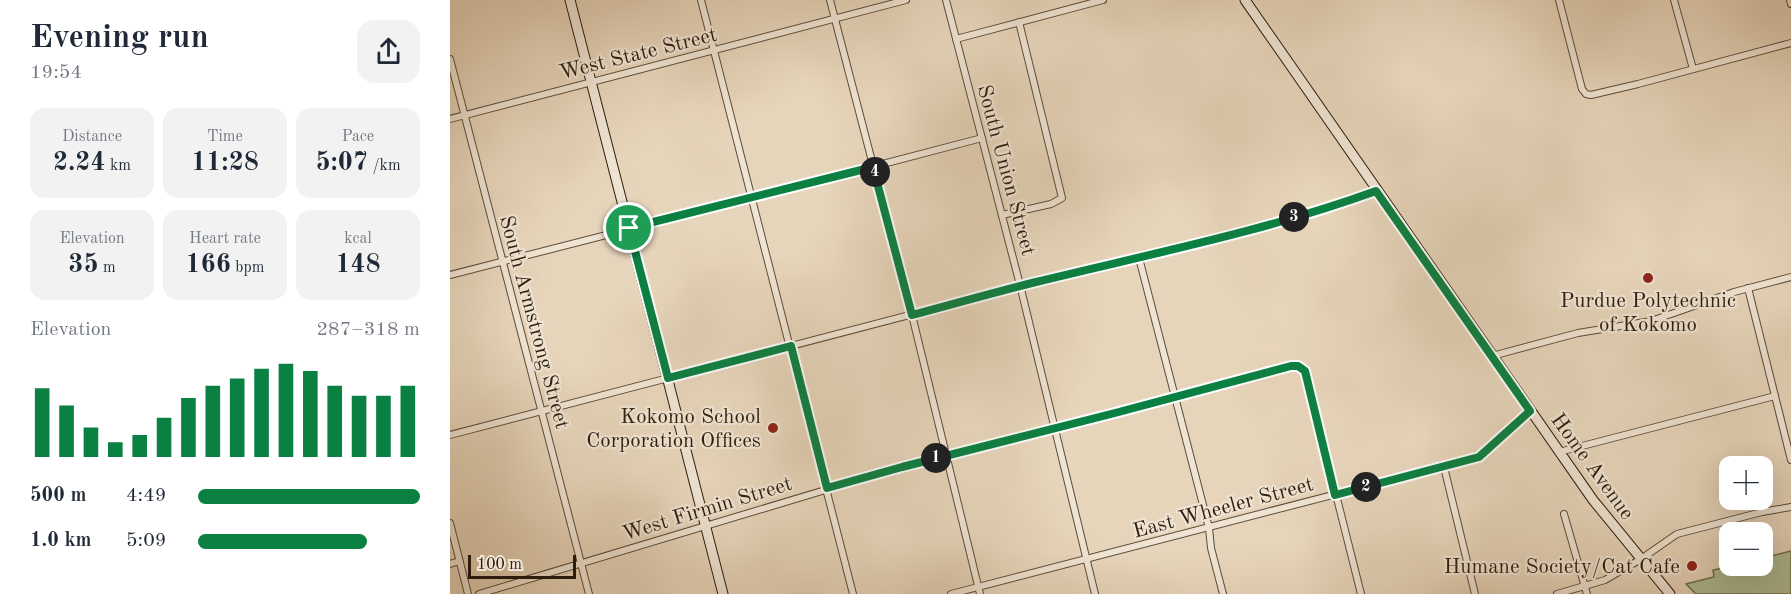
<!DOCTYPE html>
<html lang="en">
<head>
<meta charset="utf-8">
<style>
  body { margin:0; font-family:"Old Standard TT",serif; background:#f2f2f3; color:#1f2937; height:100vh; display:flex; flex-direction:column; font-size:22px; white-space:nowrap }
  * { box-sizing:border-box; margin:0 }
  p { font-size:20px; color:#747a83 }
  .icon { flex:none; width:33px; height:33px; fill:none; stroke:currentColor; stroke-width:2; stroke-linecap:round; stroke-linejoin:round }
  .map { position:relative; flex:1; overflow:hidden }
  .side { display:flex; flex-direction:column; background:#fff; width:450px }
  .side>* { flex:none }
  .tools { position:absolute; left:1269px; top:456px; display:grid; gap:12px }
  .tools a { display:grid; place-items:center; width:54px; height:54px; border-radius:12px; background:#fff; box-shadow:0 6px 24px #0002; font-size:30px }
  .scale { position:absolute; left:18px; bottom:15px; width:108px; box-sizing:border-box; padding-left:6px; border:3px solid #2d1d0d; border-top:0; font-size:16px; line-height:21px; white-space:nowrap; color:#2d1d0d; -webkit-text-stroke:4px #efe4d3; paint-order:stroke }
  .pin { position:absolute; display:grid; place-items:center; width:51px; height:51px; color:#fff; margin:-26px; border:3px solid #fff; border-radius:50%; box-shadow:0 2px 6px #0007 }
  .km { position:absolute; width:30px; height:30px; margin:-15px; border-radius:50%; background:#222; color:#fff; font-size:16px; line-height:30px; text-align:center }
  .round { display:grid; place-items:center; flex:none; width:63px; height:63px; border-radius:18px; background:#f2f2f3 }
  .head { display:flex; align-items:center; justify-content:space-between; height:102px; padding:0 30px }
  h1 { font-size:33px; font-weight:700; line-height:45px }
  .metrics { display:grid; grid-template-columns:repeat(3,1fr); gap:9px; height:102px; padding:6px 30px }
  .metrics div { display:grid; align-content:center; border-radius:15px; background:#f2f2f3; text-align:center }
  .metrics b { font-size:26px; font-weight:700 }
  .metrics small { font-size:16px; font-weight:400 }
  .metrics p { font-size:16px }
  .chart { height:168px; padding:12px 30px }
  .chart p { display:flex; justify-content:space-between }
  .chart svg { width:100%; height:108px; margin-top:6px; stroke:#0b8043; stroke-width:6 }
  ul { padding:0 30px; list-style:none; font-size:20px }
  li { display:grid; grid-template-columns:96px 72px 1fr; align-items:center; height:45px }
  li i { height:15px; border-radius:8px; background:#0b8043 }
  main { display:flex; flex:1; min-height:0 }
  .map>svg:first-child { display:block }
</style>
</head>
<body>
<main>
<section class="side">
<div class="head"><div><h1>Evening run</h1><p>19:54</p></div><a class="round"><svg class="icon" aria-label="share" viewBox="0 0 24 24"><path d="M12 15V3M7 8l5-5 5 5M5 13v7h14v-7"/></svg></a></div>
<div class="metrics">
<div><p>Distance</p><b>2.24<small> km</small></b></div>
<div><p>Time</p><b>11:28</b></div>
<div><p>Pace</p><b>5:07<small> /km</small></b></div>
</div>
<div class="metrics">
<div><p>Elevation</p><b>35<small> m</small></b></div>
<div><p>Heart rate</p><b>166<small> bpm</small></b></div>
<div><p>kcal</p><b>148</b></div>
</div>
<div class="chart"><p><span>Elevation</span>287–318 m</p>
<svg viewBox="0 0 160 44" preserveAspectRatio="none"><path d="M5 44V16M15 44V23M25 44V32M35 44V38M45 44V35M55 44V28M65 44V20M75 44V15M85 44V12M95 44V8M105 44V6M115 44V9M125 44V15M135 44V19M145 44V19M155 44V15"/></svg>
</div>
<ul>
<li><b>500 m</b>4:49<i style="width:100%"></i></li>
<li><b>1.0 km</b>5:09<i style="width:76%"></i></li>
</ul>
</section>
<div class="map">
<svg width="1341" height="594" viewBox="0 0 1341 594">
  <rect width="100%" height="100%" fill="#e7d5bb"/>
  <filter id="stains"><feTurbulence type="fractalNoise" baseFrequency=".00333" numOctaves="4"/><feColorMatrix values="0 0 0 0 .2 0 0 0 0 .09 0 0 0 0 .02 0 0 0 .5 -.17"/></filter>
  <radialGradient id="worn" r=".72"><stop offset=".6" stop-color="#630" stop-opacity="0"/><stop offset="1" stop-color="#630" stop-opacity=".3"/></radialGradient>
  <!-- green -->
  <polygon fill="#afbe95" stroke="#6e6e51" stroke-width="1.5" points="1341,551 1341,594 1246,594 1236,584 1264,577 1263,570 1283,566 1312,566 1313,558"/>
  <g fill="none" stroke-linecap="round" stroke-linejoin="round">
    <defs>
      <g id="minor">
        <polyline points="251,0 403,594"/>
        <polyline points="380,0 462,315 530,594"/>
        <polyline points="496,0 570,285 645,594"/>
        <polyline points="1109,0 1132,89 1136,94 1141,95 1188,84 1341,43"/>
        <polyline points="1224,0 1243,69"/>
        <polyline points="1340,0 1341,4"/>
        <polyline points="506,39 653,0"/>
        <polyline points="0,59 139,594"/>
        <polyline points="0,119 456,0"/>
        <polyline points="552,215 601,204 612,198 569,22"/>
        <polyline points="689,258 759,528 761,548 773,594"/>
        <polyline points="0,275 387,176 532,138"/>
        <polyline points="1298,288 1341,460"/>
        <polyline points="1042,356 1128,333 1201,321 1284,292 1341,277"/>
        <path d="M0,435C194,384 388,334 582,283C697,253 814,232 926,191"/>
        <polyline points="1109,452 1325,396"/>
        <polyline points="994,467 1025,594"/>
        <polyline points="1114,514 1137,594"/>
        <polyline points="0,523 18,594"/>
        <polyline points="0,564 10,561"/>
        <polyline points="29,594 452,467 665,413 841,366 848,366 855,371 911,594"/>
        <polyline points="501,594 1029,457 1080,411"/>
        <polyline points="1107,594 1155,580 1191,559 1227,534 1312,512 1341,507"/>
      </g>
      <g id="secondary">
        <polyline points="120,0 273,594"/>
        <polyline points="795,0 1143,500 1220,594"/>
      </g>
    </defs>
    <!-- minor casing -->
    <use href="#minor" stroke="#5c4b38" stroke-width="8"/>
    <!-- secondary casing -->
    <use href="#secondary" stroke="#2d1d0d" stroke-width="11"/>
    <!-- minor -->
    <use href="#minor" stroke="#efe4d3" stroke-width="6"/>
    <!-- secondary -->
    <use href="#secondary" stroke="#efe4d3" stroke-width="9"/>
  </g>
  <g fill="none" stroke-linecap="round" stroke-linejoin="round">
    <defs>
      <path id="route" d="M423,167L462,315C503,304 545,292 586,282C700,254 816,231 926,191L1080,411L1029,457L885,495L855,371L848,366H841L665,413L452,467L377,488L341,346L218,378L179,228Z"/>
    </defs>
    <!-- route casing -->
    <use href="#route" stroke="#fff" stroke-width="12"/>
    <!-- route -->
    <use href="#route" stroke="#0b8043" stroke-width="8"/>
  </g>
  <!-- markers -->
  <g fill="#8f2418" stroke="#efe4d3" stroke-width="2">
    <circle cx="1198" cy="278" r="6"/>
    <circle cx="323" cy="428" r="6"/>
    <circle cx="1242" cy="566" r="6"/>
  </g>
  <g text-anchor="middle" stroke-width="4.5" stroke-linejoin="round" paint-order="stroke">
    <!-- street labels -->
    <g font-size="21" fill="#2d1d0d" stroke="#efe4d3">
      <text transform="translate(188 53) rotate(-14)" y="7">West State Street</text>
      <text transform="translate(557 170) rotate(75)" y="7">South Union Street</text>
      <text transform="translate(85 322) rotate(75)" y="7">South Armstrong Street</text>
      <text transform="translate(1143 466) rotate(54)" y="7">Home Avenue</text>
      <text transform="translate(773 507) rotate(-15)" y="7">East Wheeler Street</text>
      <text transform="translate(257 508) rotate(-17)" y="7">West Firmin Street</text>
    </g>
    <!-- poi labels -->
    <g font-size="21" fill="#2d1d0d" stroke="#efe4d3" text-anchor="end">
      <text x="1198" y="307" text-anchor="middle">Purdue Polytechnic<tspan x="1198" dy="24">of Kokomo</tspan></text>
      <text x="311" y="423">Kokomo School<tspan x="311" dy="24">Corporation Offices</tspan></text>
      <text x="1230" y="573">Humane Society/Cat Cafe</text>
    </g>
  </g>
  <rect width="100%" height="100%" filter="url(#stains)"/>
  <rect width="100%" height="100%" fill="url(#worn)"/>
</svg>
<div class="tools">
<a>+</a>
<a>−</a>
</div>
<div class="scale">100 m</div>
<div class="pin" style="left:179px;top:228px;background:#1e9e55"><svg class="icon" aria-label="arrive" viewBox="0 0 24 24"><path d="M6 21V4h12l-3 4 3 4H6"/></svg></div>
<b class="km" style="left:486px;top:458px">1</b>
<b class="km" style="left:916px;top:487px">2</b>
<b class="km" style="left:844px;top:217px">3</b>
<b class="km" style="left:425px;top:172px">4</b>
</div>
</main>
</body>
</html>
